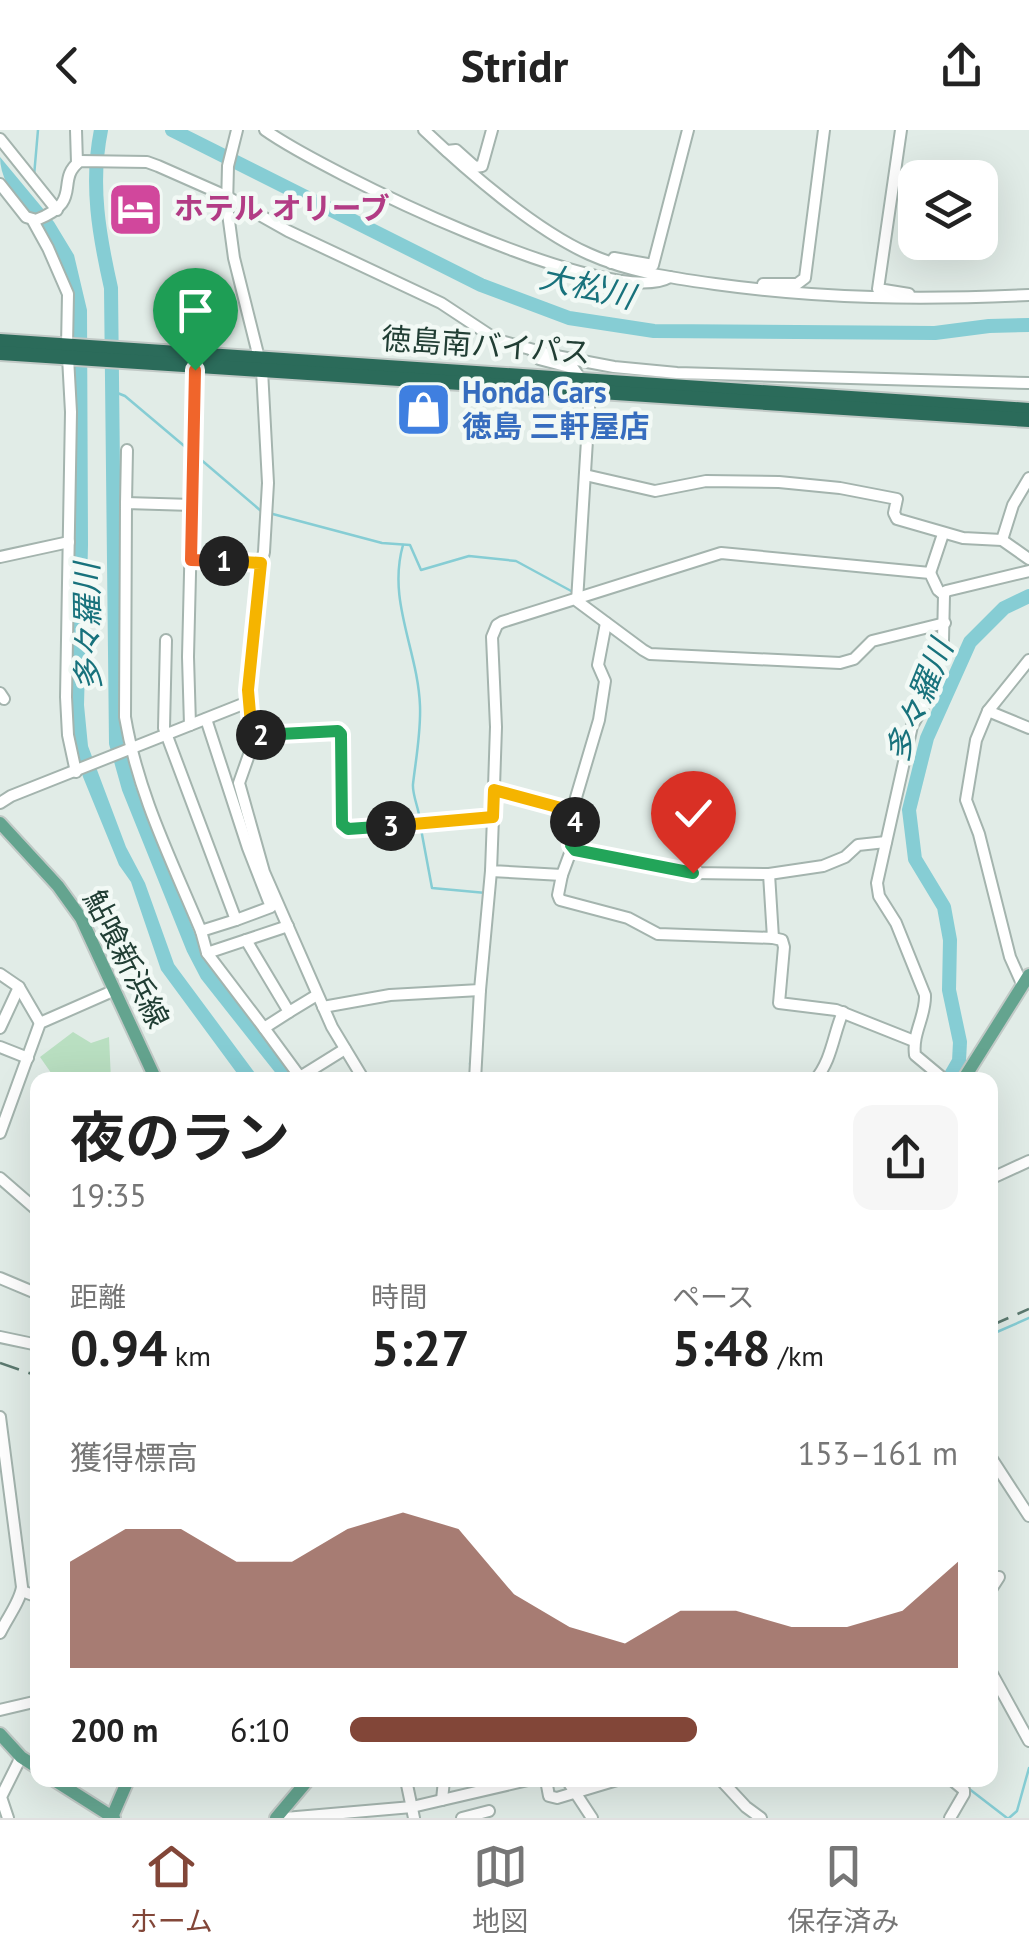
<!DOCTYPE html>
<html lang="ja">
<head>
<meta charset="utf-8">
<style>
  body { margin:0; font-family:"PT Sans","Noto Sans JP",sans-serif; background:#f6f6f6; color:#222; height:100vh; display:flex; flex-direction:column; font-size:38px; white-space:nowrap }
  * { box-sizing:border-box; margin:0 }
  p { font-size:32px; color:#767676 }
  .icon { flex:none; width:55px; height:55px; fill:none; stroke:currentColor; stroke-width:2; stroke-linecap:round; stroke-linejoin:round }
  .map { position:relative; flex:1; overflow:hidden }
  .sheet { position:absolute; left:30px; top:942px; width:968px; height:715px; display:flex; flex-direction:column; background:#fff; border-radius:20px; box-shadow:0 10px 40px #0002 }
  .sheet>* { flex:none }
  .fabs { position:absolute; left:898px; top:30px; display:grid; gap:20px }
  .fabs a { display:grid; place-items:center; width:100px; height:100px; border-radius:20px; background:#fff; box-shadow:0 10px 40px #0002; font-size:50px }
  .pin { position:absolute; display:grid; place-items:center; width:85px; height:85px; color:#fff; margin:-102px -42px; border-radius:50% 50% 50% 0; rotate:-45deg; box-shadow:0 0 10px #0007 }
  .pin .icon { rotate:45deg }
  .km { position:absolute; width:50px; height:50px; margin:-25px; border-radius:50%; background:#222; color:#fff; font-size:28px; line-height:50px; text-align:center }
  .round { display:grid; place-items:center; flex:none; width:105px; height:105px; border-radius:20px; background:#f6f6f6 }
  .summary { display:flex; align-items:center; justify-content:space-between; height:170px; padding:0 40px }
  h1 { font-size:55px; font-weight:700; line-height:75px }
  .metrics { display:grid; grid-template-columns:repeat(3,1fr); gap:15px; height:170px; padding:10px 40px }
  .metrics div { display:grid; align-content:center }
  .metrics b { font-size:50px; font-weight:700 }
  .metrics small { font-size:28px; font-weight:400 }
  .metrics p { font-size:28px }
  .chart { height:280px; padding:20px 40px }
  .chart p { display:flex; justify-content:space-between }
  .chart svg { width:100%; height:180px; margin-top:10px; fill:#824638; opacity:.7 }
  ul { padding:0 40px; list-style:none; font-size:32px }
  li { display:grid; grid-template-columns:160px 120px 1fr; align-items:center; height:75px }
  li i { height:25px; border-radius:12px; background:#824638 }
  header { display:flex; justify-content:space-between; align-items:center; height:130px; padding:0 40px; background:#fff; font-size:45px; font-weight:700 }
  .menu { display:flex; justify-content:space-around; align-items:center; height:140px; border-top:2px solid #e0e0e0; background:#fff; font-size:28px; color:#767676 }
  .menu a { display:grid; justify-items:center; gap:5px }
  .menu .on { color:#824638 }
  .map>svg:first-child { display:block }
</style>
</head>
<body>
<header><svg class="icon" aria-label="back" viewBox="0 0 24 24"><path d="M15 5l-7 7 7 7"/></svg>Stridr<svg class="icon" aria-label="share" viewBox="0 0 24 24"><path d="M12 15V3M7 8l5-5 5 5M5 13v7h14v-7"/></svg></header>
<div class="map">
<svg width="1029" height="1688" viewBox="0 0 1029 1688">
  <rect width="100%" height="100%" fill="#e1ece7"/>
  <!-- green -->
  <polygon fill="#b9dfc1" points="73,902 91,913 109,907 111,950 56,950 40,927"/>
  <!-- water -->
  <path fill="#86cdd4" d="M0,27L54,92L74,125L87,180L88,415L84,575L88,616L126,717L145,753L174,834L260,950H242L161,840L131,752L119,735L83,647L71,607L74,195C72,171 69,148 58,126C42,93 0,64 0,27Z"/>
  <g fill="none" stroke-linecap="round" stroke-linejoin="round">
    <!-- stream -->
    <g stroke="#86cdd4" stroke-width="2.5">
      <polyline points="34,46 38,0"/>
      <polyline points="115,262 125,266 189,320"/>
      <polyline points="199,328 261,381"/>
      <polyline points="269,383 382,413 410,415 421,440 469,426 516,431 573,462"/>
      <path d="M403,415C387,471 418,520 420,576C421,602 416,628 413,654C412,665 419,678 420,691"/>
      <polyline points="421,699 432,758 486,763"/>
      <polyline points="470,934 472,921"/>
      <polyline points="990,1205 1029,1188"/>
      <polyline points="968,1658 1007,1688"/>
      <polyline points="1009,1688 1017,1681 1029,1638"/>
    </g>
    <!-- river -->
    <g stroke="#86cdd4" stroke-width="14">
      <path d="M101,0C90,54 99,105 111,158L116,613L129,659L193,818L207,845L290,950"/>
      <polyline points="172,0 481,155 569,188 654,201 935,203 989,196 1029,195"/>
      <polyline points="948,950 959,931 960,912 949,860 950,810 944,777 915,729 909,680 927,608 970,512 1004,478 1029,466"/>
    </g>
    <defs>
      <g id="minor">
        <polyline points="76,0 77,33"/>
        <polyline points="237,0 228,36 227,76 234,128 262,240 268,353 264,422 258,447 248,560 251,619 239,653 264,742 332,897 364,950"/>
        <path d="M265,0C323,41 610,182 670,147"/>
        <path d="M424,0C467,41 535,100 589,124C629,142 672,148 715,154C824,169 920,170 1029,165"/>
        <polyline points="901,0 878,159 909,164"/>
        <polyline points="0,9 57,80"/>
        <polyline points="447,21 456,20 475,37 482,36 492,0"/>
        <path d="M0,54L26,87L36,90C85,71 54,51 80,31L147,32L158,36L226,66L288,101L441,173L497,210L556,226L614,237L677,243L1029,253"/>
        <polyline points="32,89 48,118 68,164 67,216"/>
        <polyline points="611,133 614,128 653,135 688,0"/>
        <polyline points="763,154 797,154 805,148 824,0"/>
        <polyline points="532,220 539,229 573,238 590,262 577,471 643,520 650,524 840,533 854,529 872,511 945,493"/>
        <polyline points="68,227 71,282 66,567 68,605 76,642"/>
        <polyline points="585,345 655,361 706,351 779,352 840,358 897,369 894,383 897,389 963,408 1002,410 1029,429"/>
        <polyline points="126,373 127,320"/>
        <path d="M192,375L126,373L125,587C138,664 171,729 201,801L236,790"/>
        <polyline points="1002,410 1013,375 1029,348"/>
        <polyline points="0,427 69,412"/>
        <polyline points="191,430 261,433"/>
        <polyline points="930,443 943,404"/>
        <polyline points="166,510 164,598 236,790 271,777 248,718 206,589"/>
        <polyline points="0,563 4,569"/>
        <polyline points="988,581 1029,598"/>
        <polyline points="190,595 188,527 195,236"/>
        <polyline points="252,606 329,600 341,604 343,695 348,699 493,687 496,597 492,507 497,495 502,492 721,423 930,443 938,460 944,465"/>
        <polyline points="494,660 572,681 599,590 605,551 598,535 606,493"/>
        <polyline points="0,673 11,666 248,572"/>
        <polyline points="572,681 576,689 572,718 693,743 769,744 823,736 845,727 858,715 886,712"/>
        <polyline points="493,687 491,741 562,745 572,718"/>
        <polyline points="562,745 558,765 560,770 628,788 658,804 773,808 769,744"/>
        <polyline points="201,801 207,823 288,796"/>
        <polyline points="773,808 782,810 784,817 779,873 836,880 914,911"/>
        <polyline points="246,810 289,882 317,865"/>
        <polyline points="207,823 264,898 289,882"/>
        <polyline points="0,844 19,857 40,893"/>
        <polyline points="1023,856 1010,827 979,704 966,670 976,610 988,581 1029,530"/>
        <polyline points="323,877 390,865 480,860 491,741"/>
        <polyline points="0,898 19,857"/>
        <polyline points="264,898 300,947 345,919"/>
        <polyline points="0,917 28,928"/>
        <polyline points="475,950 480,860"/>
        <path d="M815,950C832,930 833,905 843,882"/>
        <path d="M945,950L915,925C912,903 926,886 925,865L896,793L879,766L877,753L912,596L924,575L943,511L944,465L946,461L1029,441"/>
        <polyline points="0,1003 40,893 115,860"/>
        <polyline points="0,1048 38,1081"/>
        <polyline points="990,1049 1029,1031"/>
        <polyline points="0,1148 38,1164"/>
        <polyline points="0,1207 38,1215"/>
        <path d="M0,1287L22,1457C20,1472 7,1488 0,1503"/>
        <polyline points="990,1326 1029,1386"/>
        <polyline points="22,1461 38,1467"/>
        <polyline points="990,1461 999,1447"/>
        <polyline points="990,1540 1029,1611"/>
        <polyline points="0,1580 38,1571"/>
        <polyline points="406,1650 414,1688"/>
        <polyline points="546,1650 549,1666 557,1668 617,1650"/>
        <polyline points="567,1650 592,1688"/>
        <polyline points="721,1650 746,1677 761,1688"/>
        <polyline points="442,1670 444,1650"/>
        <polyline points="279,1685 285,1688 412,1677 528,1650"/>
        <polyline points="8,1688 1,1667 21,1627"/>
        <polyline points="462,1688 489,1681"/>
        <polyline points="950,1688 964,1664 964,1660 952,1650"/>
      </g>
      <g id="major">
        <polyline points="0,693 58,756 81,788 156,950"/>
        <polyline points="963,950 1029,845"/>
        <polyline points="0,1604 21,1627 38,1638"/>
        <polyline points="54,1650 114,1688"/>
        <polyline points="112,1687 128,1650"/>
        <polyline points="276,1688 308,1650"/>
      </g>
      <g id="highway">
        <polyline points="0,211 1029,280"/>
        <polyline points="0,223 1029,290"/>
      </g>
    </defs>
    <!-- minor casing -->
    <use href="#minor" stroke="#a4b4ae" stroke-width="14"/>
    <!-- major casing -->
    <use href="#major" stroke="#c1c9c6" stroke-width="16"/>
    <!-- highway casing -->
    <use href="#highway" stroke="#c1c9c6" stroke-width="18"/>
    <!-- minor -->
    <use href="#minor" stroke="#fff" stroke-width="10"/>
    <!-- major -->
    <use href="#major" stroke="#64a48f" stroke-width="12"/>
    <!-- highway -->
    <use href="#highway" stroke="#2b6b5a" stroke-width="14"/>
    <!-- rail -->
    <g stroke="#5b796f" stroke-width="2.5" stroke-dasharray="20 10" stroke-linecap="butt">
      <polyline points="990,1196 1029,1179"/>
      <polyline points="0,1233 38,1246"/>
    </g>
  </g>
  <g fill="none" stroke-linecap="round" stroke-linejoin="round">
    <defs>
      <polyline id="split-1" points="195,240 191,430 224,431"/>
      <polyline id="split-2" points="224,431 261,433 248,560 252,606 261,605"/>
      <polyline id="split-3" points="261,605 338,601 341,604 342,694 348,699 391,696"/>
      <polyline id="split-4" points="391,696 493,687 494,660 572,681 575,692"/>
      <polyline id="split-5" points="575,692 571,715 575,720 693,743"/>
    </defs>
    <!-- split-1 casing -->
    <use href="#split-1" stroke="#fff" stroke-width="20"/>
    <!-- split-2 casing -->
    <use href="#split-2" stroke="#fff" stroke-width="20"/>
    <!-- split-3 casing -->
    <use href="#split-3" stroke="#fff" stroke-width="20"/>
    <!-- split-4 casing -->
    <use href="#split-4" stroke="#fff" stroke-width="20"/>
    <!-- split-5 casing -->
    <use href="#split-5" stroke="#fff" stroke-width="20"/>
    <!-- split-1 -->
    <use href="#split-1" stroke="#f0652b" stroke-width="12"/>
    <!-- split-2 -->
    <use href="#split-2" stroke="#f5b400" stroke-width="12"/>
    <!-- split-3 -->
    <use href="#split-3" stroke="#22a559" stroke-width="12"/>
    <!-- split-4 -->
    <use href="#split-4" stroke="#f5b400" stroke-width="12"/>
    <!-- split-5 -->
    <use href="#split-5" stroke="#22a559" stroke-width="12"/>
  </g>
  <!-- icons -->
  <defs>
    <symbol id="hotel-square" viewBox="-11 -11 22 22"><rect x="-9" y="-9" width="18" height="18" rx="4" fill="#d1479c" stroke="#f2f9f5"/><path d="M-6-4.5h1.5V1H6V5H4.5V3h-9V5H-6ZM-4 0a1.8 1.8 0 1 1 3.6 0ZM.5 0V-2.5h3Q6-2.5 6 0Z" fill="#fff"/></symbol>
    <symbol id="shop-square" viewBox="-11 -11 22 22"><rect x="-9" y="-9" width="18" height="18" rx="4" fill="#3f7fe0" stroke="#f2f9f5"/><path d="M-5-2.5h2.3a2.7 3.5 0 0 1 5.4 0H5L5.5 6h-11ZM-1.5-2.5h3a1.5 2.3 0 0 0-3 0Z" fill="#fff"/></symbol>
  </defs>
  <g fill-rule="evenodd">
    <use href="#hotel-square" x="104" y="48" width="63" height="63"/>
    <use href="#shop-square" x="392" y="248" width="63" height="63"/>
  </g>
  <g text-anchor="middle" stroke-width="9" stroke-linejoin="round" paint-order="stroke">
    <!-- hotel labels -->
    <g font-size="30" font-weight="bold" fill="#b23c85" stroke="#f2f9f5" text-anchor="start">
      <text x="174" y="89">ホテル オリーブ</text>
    </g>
    <!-- street labels -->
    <g font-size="30" fill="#213e34" stroke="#f2f9f5">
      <text transform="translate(486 216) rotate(4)" y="10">徳島南バイパス</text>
      <text transform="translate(126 829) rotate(63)" y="10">鮎喰新浜線</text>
    </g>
    <!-- shop labels -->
    <g font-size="30" font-weight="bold" fill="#366cbe" stroke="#f2f9f5" text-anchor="start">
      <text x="462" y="273">Honda Cars<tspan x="462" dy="34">徳島 三軒屋店</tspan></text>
    </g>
    <!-- water labels -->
    <g font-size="32" font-style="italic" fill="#18727c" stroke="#f2f9f5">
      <text transform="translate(587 157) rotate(13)" y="11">大松川</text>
      <text transform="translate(88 497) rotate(-91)" y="11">多々羅川</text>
      <text transform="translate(919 571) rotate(-68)" y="11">多々羅川</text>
    </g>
  </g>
</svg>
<div class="fabs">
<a><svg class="icon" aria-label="layers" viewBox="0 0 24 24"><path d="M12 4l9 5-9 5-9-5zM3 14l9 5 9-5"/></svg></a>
</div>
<div class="pin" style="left:195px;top:240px;background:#1e9e55"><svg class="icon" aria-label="arrive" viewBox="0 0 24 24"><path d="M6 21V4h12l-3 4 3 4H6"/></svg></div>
<div class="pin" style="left:693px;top:743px;background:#d93025"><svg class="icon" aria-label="check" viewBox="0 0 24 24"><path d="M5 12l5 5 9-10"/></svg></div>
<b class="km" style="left:224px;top:431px">1</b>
<b class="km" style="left:261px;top:605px">2</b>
<b class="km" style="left:391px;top:696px">3</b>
<b class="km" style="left:575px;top:692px">4</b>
<section class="sheet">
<div class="summary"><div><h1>夜のラン</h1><p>19:35</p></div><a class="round"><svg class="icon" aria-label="share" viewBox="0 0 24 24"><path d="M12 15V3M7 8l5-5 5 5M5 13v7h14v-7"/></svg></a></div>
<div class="metrics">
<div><p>距離</p><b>0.94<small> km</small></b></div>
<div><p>時間</p><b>5:27</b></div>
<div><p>ペース</p><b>5:48<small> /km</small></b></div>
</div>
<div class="chart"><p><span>獲得標高</span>153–161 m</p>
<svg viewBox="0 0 160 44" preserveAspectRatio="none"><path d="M0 44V18L10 10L20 10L30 18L40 18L50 10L60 6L70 10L80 26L90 34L100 38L110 30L120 30L130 34L140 34L150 30L160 18V44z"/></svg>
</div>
<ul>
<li><b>200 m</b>6:10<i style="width:57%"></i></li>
</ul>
</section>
</div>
<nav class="menu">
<a class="on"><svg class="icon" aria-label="home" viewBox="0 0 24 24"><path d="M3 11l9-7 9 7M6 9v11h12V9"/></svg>ホーム</a>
<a><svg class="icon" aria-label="map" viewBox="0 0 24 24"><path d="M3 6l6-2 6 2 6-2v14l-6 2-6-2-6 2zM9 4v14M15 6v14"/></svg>地図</a>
<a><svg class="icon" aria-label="saved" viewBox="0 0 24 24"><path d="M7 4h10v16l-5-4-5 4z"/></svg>保存済み</a>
</nav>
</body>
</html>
